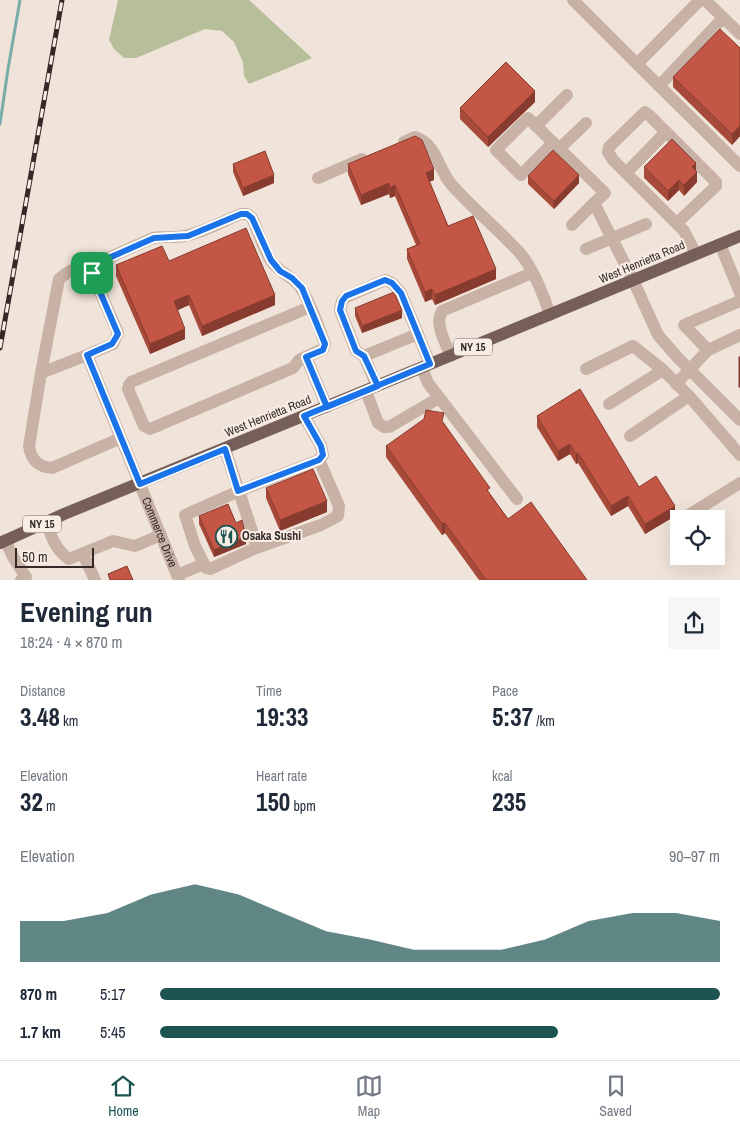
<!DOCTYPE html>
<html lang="en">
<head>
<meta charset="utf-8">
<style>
  body { margin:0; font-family:"Archivo Narrow",sans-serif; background:#f6f6f7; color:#1f2937; height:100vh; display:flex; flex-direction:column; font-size:19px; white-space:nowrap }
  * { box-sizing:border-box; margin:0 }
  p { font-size:16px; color:#747a83 }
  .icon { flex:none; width:28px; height:28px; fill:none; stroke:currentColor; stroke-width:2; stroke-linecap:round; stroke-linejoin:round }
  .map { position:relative; height:580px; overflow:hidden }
  .sheet { display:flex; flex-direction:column; background:#fff; flex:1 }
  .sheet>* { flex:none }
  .controls { position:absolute; left:670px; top:510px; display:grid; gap:10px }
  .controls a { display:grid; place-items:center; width:55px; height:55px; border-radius:0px; background:#fff; box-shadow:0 5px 20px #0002; font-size:25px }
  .scale { position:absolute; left:15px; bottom:12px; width:79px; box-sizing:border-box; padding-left:5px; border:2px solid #342926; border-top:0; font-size:14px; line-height:18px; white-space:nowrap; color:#342926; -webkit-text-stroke:4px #f8ede5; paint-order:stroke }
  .pin { position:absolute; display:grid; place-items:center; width:42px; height:42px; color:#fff; margin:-21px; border-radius:10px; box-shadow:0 2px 8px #0006 }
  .round { display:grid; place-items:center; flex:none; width:52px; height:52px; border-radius:0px; background:#f6f6f7 }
  .headline { display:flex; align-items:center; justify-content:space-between; height:85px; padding:0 20px }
  h1 { font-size:28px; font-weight:700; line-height:38px }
  .figures { display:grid; grid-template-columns:repeat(3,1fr); gap:8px; height:85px; padding:5px 20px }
  .figures div { display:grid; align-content:center }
  .figures b { font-size:25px; font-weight:700 }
  .figures small { font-size:14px; font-weight:400 }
  .figures p { font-size:14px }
  .chart { height:140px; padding:10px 20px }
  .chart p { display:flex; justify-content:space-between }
  .chart svg { width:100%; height:90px; margin-top:5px; fill:#1d5452; opacity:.7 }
  ul { padding:0 20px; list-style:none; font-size:16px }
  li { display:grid; grid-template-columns:80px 60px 1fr; align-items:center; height:38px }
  li i { height:12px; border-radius:6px; background:#1d5452 }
  .tab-bar { display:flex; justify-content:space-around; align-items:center; height:70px; border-top:1px solid #e0e1e3; background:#fff; font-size:14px; color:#747a83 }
  .tab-bar a { display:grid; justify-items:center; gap:2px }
  .tab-bar .current { color:#1d5452 }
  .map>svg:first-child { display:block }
</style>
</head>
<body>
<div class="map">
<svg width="740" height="580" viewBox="0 0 740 580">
  <rect width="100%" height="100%" fill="#f0e3d9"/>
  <!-- green -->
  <polygon fill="#b6bf99" points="118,0 249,0 312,58 249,84 244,76 243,62 234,42 222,31 205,29 136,58 124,58 114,49 109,40"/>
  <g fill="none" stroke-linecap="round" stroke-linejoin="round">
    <!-- stream -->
    <polyline stroke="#79ada9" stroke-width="3" points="0,124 8,69 20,0"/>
    <!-- minor -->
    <g stroke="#c8b2a5" stroke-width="12">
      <polyline points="573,0 637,64"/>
      <polyline points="700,0 637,64 740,166"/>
      <polyline points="705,0 740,34"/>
      <polyline points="659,86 723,18"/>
      <polyline points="536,126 567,95"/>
      <path d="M404,142L415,137C437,144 438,169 451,184C473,209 498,229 520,253C533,269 544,295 550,315"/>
      <polyline points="553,143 521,175 496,150 528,118 605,193 594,203 633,280 658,335 678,358 740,420"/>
      <polyline points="559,149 586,123"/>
      <polyline points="626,173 666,132"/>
      <polyline points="318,178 362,159"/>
      <polyline points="677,223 716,186 716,182 650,116 645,112 609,147 608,152 613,160 684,231 696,254"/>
      <polyline points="572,225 594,203"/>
      <polyline points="720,244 740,293"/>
      <polyline points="586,249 646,224"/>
      <path d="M86,268L153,238C164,236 175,238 185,236C204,232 223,221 241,214H247L252,218C258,231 263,248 271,261C279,273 295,277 302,290C312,306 318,326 325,344L323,349L299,360L293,368L150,429L144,426L128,389L129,385L131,382L310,307"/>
      <polyline points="708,350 684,325 740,301"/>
      <polyline points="364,356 418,334"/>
      <path d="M451,356C446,343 434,325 442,311L532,273"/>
      <polyline points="306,357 327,407"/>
      <polyline points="422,368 428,383 517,499"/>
      <polyline points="586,369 633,346 663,370"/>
      <path d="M41,373L59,279C64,274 78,265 86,268C87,268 91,272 92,273L118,333L113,344L87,355"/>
      <polyline points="676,384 708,350 740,335"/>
      <polyline points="377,386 364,356 356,351 340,310 342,301 346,297 385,280 392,283 401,293 430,364"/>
      <polyline points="366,391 378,423 384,427 389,427 439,398"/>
      <polyline points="609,404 663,370 689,396 740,455"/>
      <polyline points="304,416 321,446 323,455 319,460 239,491 185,515 195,546 206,568 210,569 256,548 321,525 338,516 339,506 319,460"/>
      <polyline points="630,436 689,396"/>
      <path id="s1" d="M121,438L52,468C38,467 31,460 29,446L41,373L87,355L179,580"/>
      <polyline points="225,449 255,540 256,548"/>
      <polyline points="684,518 740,483"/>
      <path d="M47,522C51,537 55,549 69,559L113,541L135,546L161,535"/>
      <polyline points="5,540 13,557 26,577 21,580"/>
      <polyline points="83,554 95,580"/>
      <polyline points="177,575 204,564"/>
    </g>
    <!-- major -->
    <polyline stroke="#765f58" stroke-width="12" points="0,543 64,514 430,364 740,236"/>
    <defs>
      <polyline id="rail" points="0,348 62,0"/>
    </defs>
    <!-- rail casing -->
    <use href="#rail" stroke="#342926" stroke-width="5"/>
    <!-- rail -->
    <use href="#rail" stroke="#f8ede5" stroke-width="3" stroke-dasharray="9" stroke-linecap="butt"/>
  </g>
  <!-- wall -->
  <g fill="#a84a3a">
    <polygon points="740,48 740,136 732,145 673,87 673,77"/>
    <polygon points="535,102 488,147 460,119 460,108"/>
    <polygon points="233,164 274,183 243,196 233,172"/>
    <polygon points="348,164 434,180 429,182 448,226 496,279 435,305 432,299 425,302 407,259 407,249 416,245 395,196 390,198 389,194 361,205 348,174"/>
    <polygon points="644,167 696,170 697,182 684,196 679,190 668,201 644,178"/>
    <polygon points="528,176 579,183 554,209 528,184"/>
    <polygon points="169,261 275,305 202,336 189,305 177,310 185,339 150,354 116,276 116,265"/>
    <polygon points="355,308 402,318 362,333 355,316"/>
    <polygon points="537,416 639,487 675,516 645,534 628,506 611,516 578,463 576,464 570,454 558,461 537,427"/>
    <polygon points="444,423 490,494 508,519 587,580 479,580 445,533 442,535 386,457 386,446"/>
    <polygon points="266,488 327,512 280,531 266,498"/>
    <polygon points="199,516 236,523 246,544 214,557 199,524"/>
  </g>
  <!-- shaded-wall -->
  <g fill="#883c30">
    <polygon points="535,91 535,102 488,147 488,137"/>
    <polygon points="740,126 740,136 732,145 732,134"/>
    <polygon points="696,163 696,173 697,172 697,182 684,196 684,185 692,167"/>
    <polygon points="434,169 434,180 426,183 426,173"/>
    <polygon points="274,175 274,183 243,196 243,188"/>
    <polygon points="579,175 579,183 554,209 554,201"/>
    <polygon points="679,180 679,190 668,201 668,191"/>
    <polygon points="389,183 389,194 361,205 361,195"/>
    <polygon points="395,185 395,196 390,198 390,188"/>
    <polygon points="496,269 496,279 435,305 435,295"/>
    <polygon points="432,289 432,299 425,302 425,292"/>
    <polygon points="189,295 189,305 174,312 174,301"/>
    <polygon points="275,295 275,305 202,336 202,326"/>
    <polygon points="402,310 402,318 362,333 362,326"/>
    <polygon points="185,329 185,339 150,354 150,344"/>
    <polygon points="570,444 570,454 558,461 558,451"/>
    <polygon points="578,453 578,463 576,464 576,454"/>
    <polygon points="628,496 628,506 611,516 611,506"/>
    <polygon points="327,501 327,512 280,531 280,520"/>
    <polygon points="675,506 675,516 645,534 645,524"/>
    <polygon points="445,523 445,533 442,535 442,524"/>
    <polygon points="246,536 246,544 214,557 214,550"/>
  </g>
  <!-- building -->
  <g fill="#c35644" stroke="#883c30">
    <polygon points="720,29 740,48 740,126 732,134 673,77"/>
    <polygon points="506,62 535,91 488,137 460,108"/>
    <polygon points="415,136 422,140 434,169 426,173 448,226 473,216 496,269 435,295 432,289 425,292 407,249 420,244 395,185 390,188 389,183 361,195 348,164"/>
    <polygon points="672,139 696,163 692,167 697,172 684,185 679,180 668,191 644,167"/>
    <polygon points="553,150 579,175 554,201 528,176"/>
    <polygon points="265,151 274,175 243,188 233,164"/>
    <polygon points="246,228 275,295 202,326 189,295 174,301 185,329 150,344 116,265 162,246 169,261"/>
    <polygon points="394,292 402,310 362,326 355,308"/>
    <rect x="739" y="357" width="1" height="30"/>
    <polygon points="580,389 639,487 656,476 675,506 645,524 628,496 611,506 578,453 576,454 570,444 558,451 537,416"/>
    <polygon points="426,410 444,413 442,421 490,488 487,490 508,519 531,502 587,580 486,580 445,523 442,524 386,446 424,419"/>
    <polygon points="313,469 327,501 280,520 266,488"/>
    <polygon points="228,504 236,523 242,520 246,536 214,550 199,516"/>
    <polygon points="127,566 133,580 110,580 108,574"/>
  </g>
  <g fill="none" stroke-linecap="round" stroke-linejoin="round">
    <defs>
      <polyline id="route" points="92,273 118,334 112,344 87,355 140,484 225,449 238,491 319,460 323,455 321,446 304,416 430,364 401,293 392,283 385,280 346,296 342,301 340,310 356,351 364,356 378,386 327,407 306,357 323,350 325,344 302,288 292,278 280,271 271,260 252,218 247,214 241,214 188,236 154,238 86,268 92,273"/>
    </defs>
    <!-- route casing -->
    <use href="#route" stroke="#fff" stroke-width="10"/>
    <!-- route -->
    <use href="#route" stroke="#1a73e8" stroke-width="6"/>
  </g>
  <!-- icons -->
  <defs>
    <symbol id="restaurant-ring" viewBox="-11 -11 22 22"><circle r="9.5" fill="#f8ede5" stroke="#1d5452" stroke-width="1.5"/><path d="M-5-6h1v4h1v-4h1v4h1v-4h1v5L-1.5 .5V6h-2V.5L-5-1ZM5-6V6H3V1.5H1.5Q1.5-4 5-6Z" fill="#1d5452"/></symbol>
  </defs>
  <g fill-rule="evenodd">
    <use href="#restaurant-ring" x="214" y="524" width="25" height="25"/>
  </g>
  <g text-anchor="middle" stroke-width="4" stroke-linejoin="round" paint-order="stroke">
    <!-- shield labels -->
    <g fill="#f8ede5" stroke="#6f645f" stroke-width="1">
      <rect x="454" y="338.5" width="38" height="17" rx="4"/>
      <rect x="23" y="515.5" width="38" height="17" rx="4"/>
    </g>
    <g font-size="11" font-weight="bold" fill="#342926">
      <text x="473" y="351">NY 15</text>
      <text x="42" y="528">NY 15</text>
    </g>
    <!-- street labels -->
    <g font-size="12" fill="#342926" stroke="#f8ede5">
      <text transform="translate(642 262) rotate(-23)" y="4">West Henrietta Road</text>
      <text transform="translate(268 416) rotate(-22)" y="4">West Henrietta Road</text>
      <text dy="4" stroke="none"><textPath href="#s1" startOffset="425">Commerce Drive</textPath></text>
    </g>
    <!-- poi labels -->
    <g font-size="12" font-weight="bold" fill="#342926" stroke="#f8ede5" text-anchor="start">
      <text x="242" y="540">Osaka Sushi</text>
    </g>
  </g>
</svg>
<div class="controls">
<a><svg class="icon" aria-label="locate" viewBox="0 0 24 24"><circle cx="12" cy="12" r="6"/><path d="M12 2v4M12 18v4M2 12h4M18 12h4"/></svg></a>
</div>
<div class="scale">50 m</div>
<div class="pin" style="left:92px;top:273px;background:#1e9e55"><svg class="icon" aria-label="arrive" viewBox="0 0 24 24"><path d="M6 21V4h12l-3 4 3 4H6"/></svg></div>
</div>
<section class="sheet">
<div class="headline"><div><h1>Evening run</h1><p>18:24 · 4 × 870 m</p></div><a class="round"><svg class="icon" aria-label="share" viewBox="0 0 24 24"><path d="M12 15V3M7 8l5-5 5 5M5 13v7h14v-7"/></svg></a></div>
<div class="figures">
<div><p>Distance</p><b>3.48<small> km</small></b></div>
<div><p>Time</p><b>19:33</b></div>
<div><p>Pace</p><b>5:37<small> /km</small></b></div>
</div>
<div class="figures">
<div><p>Elevation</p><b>32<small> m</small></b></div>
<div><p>Heart rate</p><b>150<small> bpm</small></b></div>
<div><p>kcal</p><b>235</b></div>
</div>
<div class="chart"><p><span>Elevation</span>90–97 m</p>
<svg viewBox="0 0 160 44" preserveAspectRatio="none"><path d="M0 44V24L10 24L20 20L30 11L40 6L50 11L60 20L70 29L80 33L90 38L100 38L110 38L120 33L130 24L140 20L150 20L160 24V44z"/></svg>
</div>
<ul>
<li><b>870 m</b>5:17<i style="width:100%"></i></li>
<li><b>1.7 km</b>5:45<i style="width:71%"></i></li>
</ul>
</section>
<nav class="tab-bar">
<a class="current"><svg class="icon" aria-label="home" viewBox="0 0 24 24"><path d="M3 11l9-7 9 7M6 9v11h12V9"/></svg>Home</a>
<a><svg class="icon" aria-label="map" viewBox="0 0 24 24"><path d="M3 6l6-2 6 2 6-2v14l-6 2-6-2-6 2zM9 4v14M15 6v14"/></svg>Map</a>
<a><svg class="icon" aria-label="saved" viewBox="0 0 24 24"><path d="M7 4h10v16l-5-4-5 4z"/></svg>Saved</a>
</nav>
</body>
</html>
